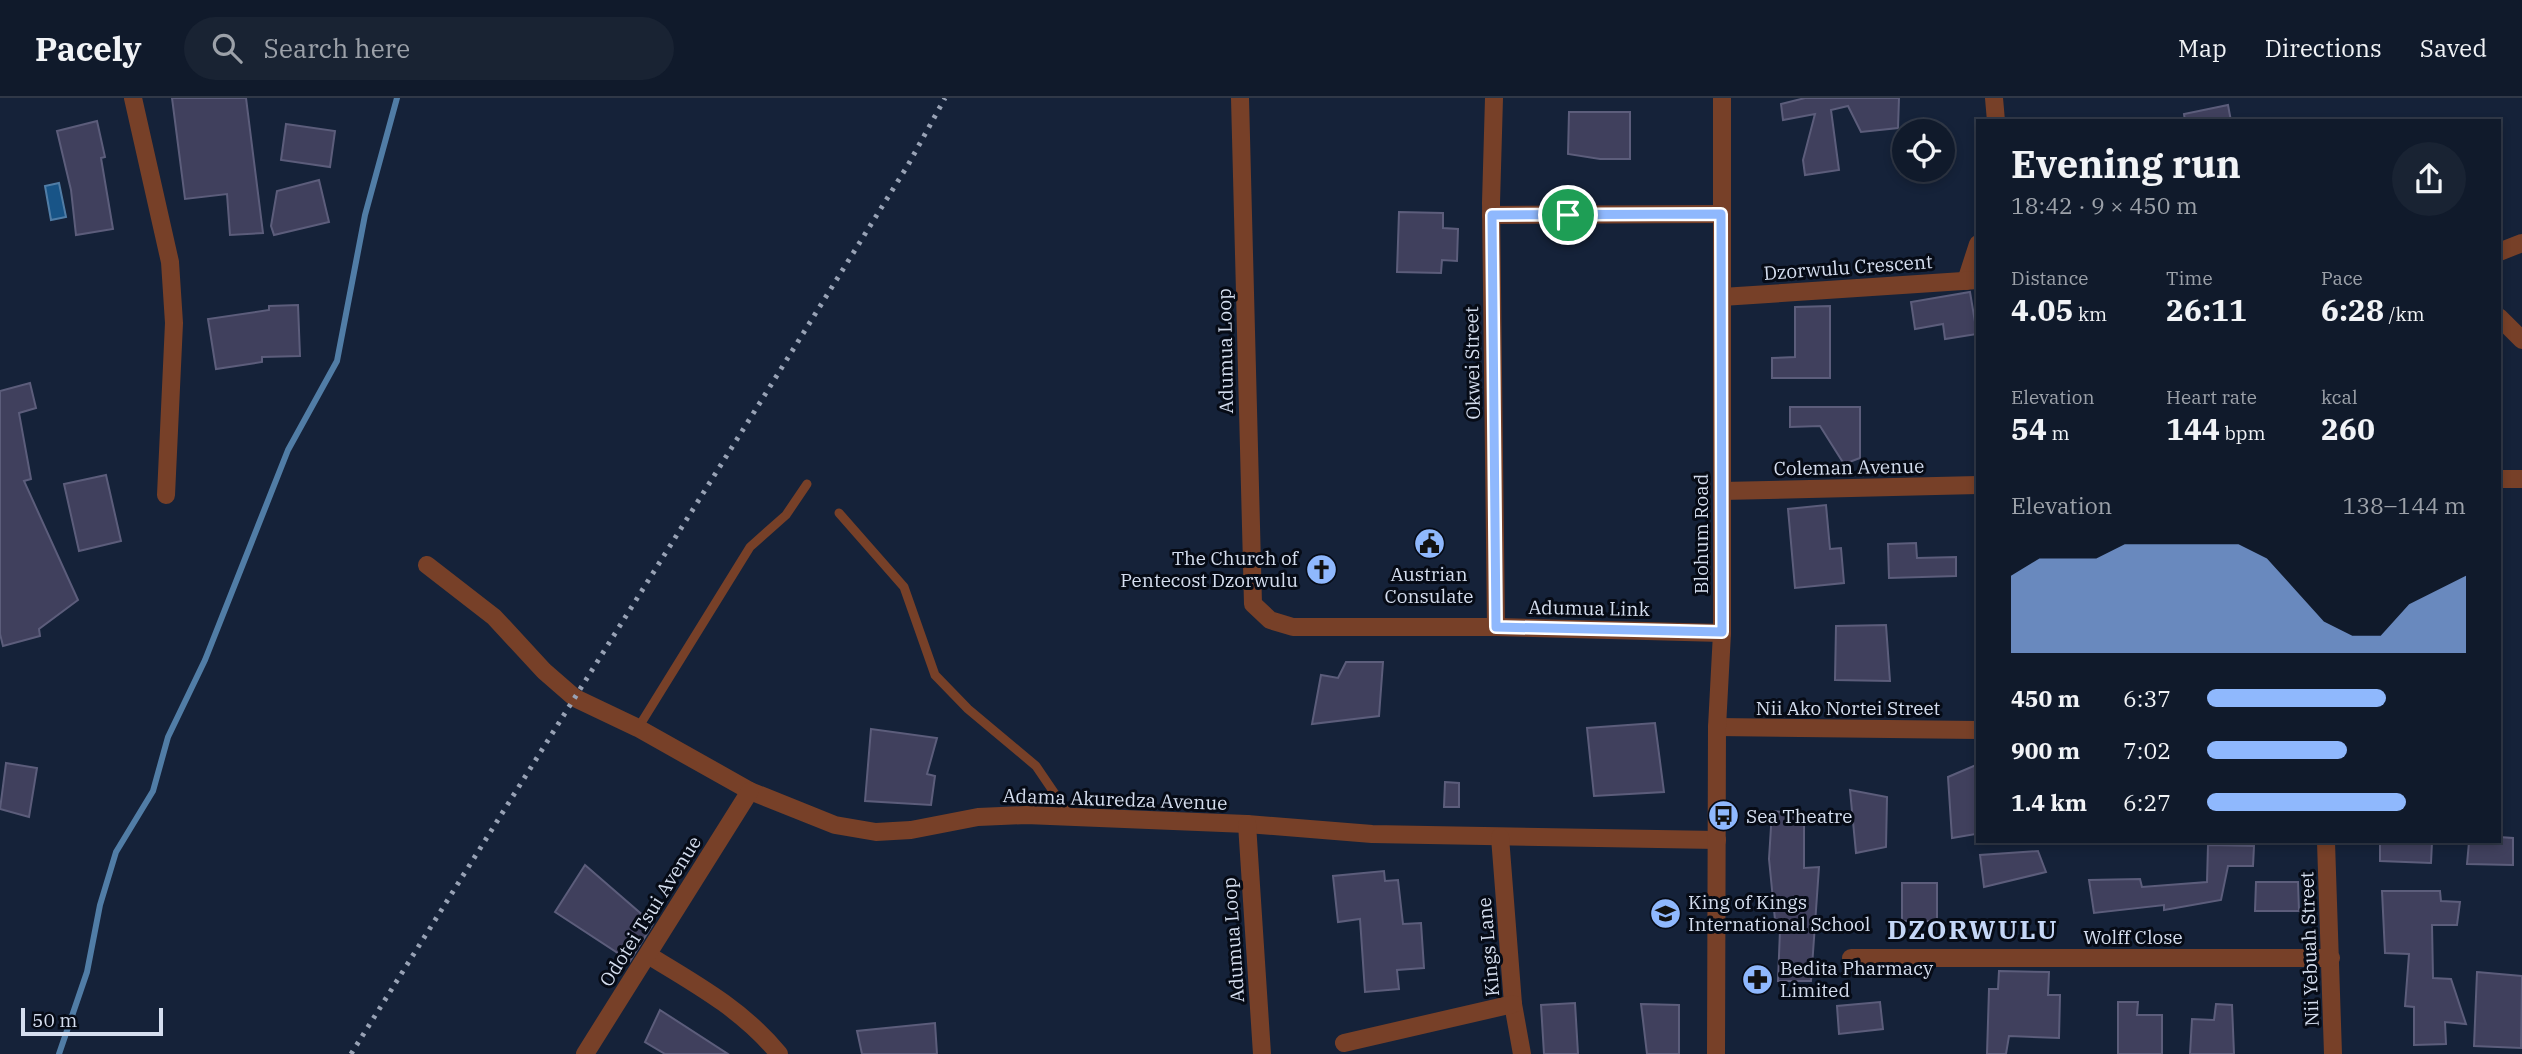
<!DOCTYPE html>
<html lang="en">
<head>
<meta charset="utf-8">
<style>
  body { margin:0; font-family:"IBM Plex Serif",serif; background:#192333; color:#f1f3f6; height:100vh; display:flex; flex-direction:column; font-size:26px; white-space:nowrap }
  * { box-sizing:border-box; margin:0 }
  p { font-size:23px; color:#9ca1a9 }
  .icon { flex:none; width:38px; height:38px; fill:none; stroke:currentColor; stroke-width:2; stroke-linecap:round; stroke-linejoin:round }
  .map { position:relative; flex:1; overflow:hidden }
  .drawer { position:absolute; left:1976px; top:21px; width:525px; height:724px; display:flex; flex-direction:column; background:#101a2b; border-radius:0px; box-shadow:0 4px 10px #0003,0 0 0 2px #303847 }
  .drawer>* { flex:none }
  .buttons { position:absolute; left:1892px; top:21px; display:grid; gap:14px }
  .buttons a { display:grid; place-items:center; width:63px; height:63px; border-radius:50%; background:#101a2b; box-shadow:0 4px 10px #0003,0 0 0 2px #303847; font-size:35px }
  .scale { position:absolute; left:21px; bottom:18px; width:142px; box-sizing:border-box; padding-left:7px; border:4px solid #d5deef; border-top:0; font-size:19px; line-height:24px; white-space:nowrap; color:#d5deef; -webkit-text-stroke:5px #060b16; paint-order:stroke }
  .pin { position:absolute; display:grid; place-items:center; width:60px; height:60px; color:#fff; margin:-30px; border:4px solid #fff; border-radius:50%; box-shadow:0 2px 7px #0007 }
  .round { display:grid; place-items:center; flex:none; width:74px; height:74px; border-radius:37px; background:#192333 }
  .head { display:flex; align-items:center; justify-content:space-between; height:119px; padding:0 35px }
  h1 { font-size:38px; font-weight:800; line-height:52px }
  .figures { display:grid; grid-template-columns:repeat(3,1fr); gap:10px; height:119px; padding:7px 35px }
  .figures div { display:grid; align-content:center }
  .figures b { font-size:30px; font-weight:800 }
  .figures small { font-size:19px; font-weight:400 }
  .figures p { font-size:19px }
  .chart { height:196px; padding:14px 35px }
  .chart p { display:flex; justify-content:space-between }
  .chart svg { width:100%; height:126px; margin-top:7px; fill:#8fb8fd; opacity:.7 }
  ul { padding:0 35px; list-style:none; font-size:23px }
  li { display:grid; grid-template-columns:112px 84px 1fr; align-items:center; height:52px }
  li i { height:18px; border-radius:9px; background:#8fb8fd }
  header { display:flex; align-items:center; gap:42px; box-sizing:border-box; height:98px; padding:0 35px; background:#101a2b; border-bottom:2px solid #303847 }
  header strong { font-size:33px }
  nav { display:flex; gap:38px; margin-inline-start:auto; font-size:24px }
  .search { width:490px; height:63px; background:#192333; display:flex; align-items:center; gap:18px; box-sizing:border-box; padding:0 24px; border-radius:38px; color:#9ca1a9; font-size:26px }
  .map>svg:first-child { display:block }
</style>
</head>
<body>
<header>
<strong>Pacely</strong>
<div class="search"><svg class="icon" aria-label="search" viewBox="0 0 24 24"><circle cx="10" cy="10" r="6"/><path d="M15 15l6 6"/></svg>Search here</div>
<nav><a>Map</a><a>Directions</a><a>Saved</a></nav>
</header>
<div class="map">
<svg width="2522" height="956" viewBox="0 0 2522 956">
  <rect width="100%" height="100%" fill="#152239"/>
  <!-- water -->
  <polygon fill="#185487" stroke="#517da6" stroke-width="2" points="59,85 66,119 51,122 45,88"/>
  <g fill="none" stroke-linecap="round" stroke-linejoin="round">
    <!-- stream -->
    <polyline stroke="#517da6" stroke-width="6" points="59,956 87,874 100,807 116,754 153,693 168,639 205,562 288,352 337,263 365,117 397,0"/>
  </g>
  <!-- building -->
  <g fill="#40405d" stroke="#5c5d7b" stroke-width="2">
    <polygon points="172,0 246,0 263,135 230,137 227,96 185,101"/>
    <polygon points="1805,0 1899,0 1898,30 1861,34 1848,8 1831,12 1839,72 1805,77 1803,62 1815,16 1783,22 1781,6"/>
    <polygon points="2228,7 2231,23 2185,23 2184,16"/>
    <polygon points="1569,14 1630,14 1630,61 1600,61 1568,56"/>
    <polygon points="97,23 105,59 101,60 113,131 76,137 71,92 57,33"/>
    <polygon points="286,26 335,33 330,69 281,62"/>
    <polygon points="319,82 329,124 274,137 271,128 277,93"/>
    <polygon points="1399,114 1443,115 1443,130 1458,131 1457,163 1442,162 1441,175 1397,174"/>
    <polygon points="1970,194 1977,236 1945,241 1943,226 1915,231 1911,204"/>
    <polygon points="298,207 300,258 262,259 262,264 216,271 208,221 269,212 269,208"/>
    <polygon points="1830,208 1830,280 1772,280 1772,260 1795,259 1795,209"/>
    <polygon points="30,285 36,310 19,315 31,381 24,383 78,502 39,531 40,538 3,548 0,536 0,293"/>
    <polygon points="1790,309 1860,309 1860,360 1844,366 1820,328 1790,329"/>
    <polygon points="106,377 121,443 79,453 64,386"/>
    <polygon points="1826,407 1830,451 1841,450 1844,485 1795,490 1788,411"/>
    <polygon points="1916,445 1917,460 1956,459 1956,478 1889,480 1888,446"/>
    <polygon points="1886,527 1890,583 1835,582 1836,528"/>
    <polygon points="1346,564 1383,564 1379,618 1312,626 1321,577 1338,580"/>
    <polygon points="1655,625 1664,694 1594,698 1587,630"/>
    <polygon points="871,631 937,640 927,676 935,678 931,707 865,703"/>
    <polygon points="6,665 37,670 29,719 0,711"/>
    <polygon points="1976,667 1976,736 1952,740 1948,679"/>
    <polygon points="1445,684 1459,685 1459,709 1444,709"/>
    <polygon points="1850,692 1887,699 1886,749 1856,755"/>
    <polygon points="1772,713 1804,716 1804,770 1819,769 1811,883 1778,883 1780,832 1776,832 1769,761"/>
    <polygon points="2499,739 2513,740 2513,767 2467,766 2469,744 2499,744"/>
    <polygon points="2380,744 2432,744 2431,765 2380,763"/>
    <polygon points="2208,747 2254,748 2253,768 2228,768 2221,802 2164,812 2164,807 2094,815 2089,782 2140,781 2142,789 2207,784"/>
    <polygon points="2038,753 2046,774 1984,789 1980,757"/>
    <polygon points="585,767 653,826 630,863 555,814"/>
    <polygon points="1384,773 1385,783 1398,782 1403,826 1421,825 1424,870 1397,872 1399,891 1365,894 1360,821 1338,824 1333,778"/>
    <polygon points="2256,784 2298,784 2299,813 2255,813"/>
    <rect x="1902" y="785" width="35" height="38"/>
    <polygon points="2382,793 2440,793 2441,803 2460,804 2457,827 2432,827 2433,880 2451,881 2466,926 2445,924 2446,946 2414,947 2414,909 2405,908 2409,856 2385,855"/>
    <polygon points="1999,873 2049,874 2048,897 2060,897 2059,940 2009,938 2006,956 1987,956 1989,891 1998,891"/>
    <polygon points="2477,874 2522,878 2521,950 2474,948"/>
    <polygon points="1880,904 1883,931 1839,936 1837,908"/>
    <polygon points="2118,904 2138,904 2137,917 2162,917 2162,956 2118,956"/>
    <polygon points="1575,905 1578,956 1544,956 1541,907"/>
    <polygon points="1641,906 1679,907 1679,956 1647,956"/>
    <polygon points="2216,906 2232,907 2234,956 2190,956 2192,921 2214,922"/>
    <polygon points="660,912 728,956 665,956 645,944"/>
    <polygon points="935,925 937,956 862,956 857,933"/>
  </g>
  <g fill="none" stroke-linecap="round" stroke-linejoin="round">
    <!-- service -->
    <g stroke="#774028" stroke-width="9">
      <polyline points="839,415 904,489 935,577 968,611 1036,668 1070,718"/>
      <polyline points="638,630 750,449 786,417 807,386"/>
    </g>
    <!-- minor -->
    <g stroke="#774028" stroke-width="18">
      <polyline points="133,0 170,164 174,225 166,397"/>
      <polyline points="1240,0 1253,506 1270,522 1293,529 1496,529 1722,535"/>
      <polyline points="1494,0 1491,105 1496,529"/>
      <polyline points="1994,0 1996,23"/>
      <polyline points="1491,117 1722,116"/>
      <polyline points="2499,154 2522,145"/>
      <polyline points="1966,183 1978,146"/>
      <polyline points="1722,199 1978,182"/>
      <polyline points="2499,219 2522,242"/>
      <polyline points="2499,381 2522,381"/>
      <polyline points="1722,393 1978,387"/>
      <polyline points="427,467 494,519 544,573 575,600 638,630 750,693 835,727 876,734 911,732 978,719 1026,717 1247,726 1372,736 1717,742"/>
      <polyline points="1717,629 1978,632"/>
      <polyline points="1247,726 1262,956"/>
      <polyline points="1500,739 1513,906 1522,956"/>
      <polyline points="2326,744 2333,956"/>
      <path d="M648,857C696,886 743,912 779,956"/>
      <polyline points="1851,860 2331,860"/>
      <polyline points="1344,945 1513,906"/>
      <polyline points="585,956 750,693"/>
      <polyline points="1716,956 1717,629 1722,535 1722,0"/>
    </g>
    <!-- rail -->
    <polyline stroke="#98a2b5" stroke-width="5" stroke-dasharray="3.5 7" stroke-linecap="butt" points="351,956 761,303 908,67 945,0"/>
  </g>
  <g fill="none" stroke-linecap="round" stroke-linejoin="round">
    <defs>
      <polygon id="route" points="1721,116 1722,534 1496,529 1492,117"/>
    </defs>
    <!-- route casing -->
    <use href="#route" stroke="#fff" stroke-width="14"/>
    <!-- route -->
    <use href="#route" stroke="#8fb8fd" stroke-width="9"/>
  </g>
  <!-- icons -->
  <defs>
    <symbol id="civic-disc" viewBox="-11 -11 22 22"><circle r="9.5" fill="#8fb8fd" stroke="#060b16"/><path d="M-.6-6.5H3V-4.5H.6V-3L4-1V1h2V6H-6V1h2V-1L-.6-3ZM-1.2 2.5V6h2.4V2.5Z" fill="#111"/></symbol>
    <symbol id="church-disc" viewBox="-11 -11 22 22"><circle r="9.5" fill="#8fb8fd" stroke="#060b16"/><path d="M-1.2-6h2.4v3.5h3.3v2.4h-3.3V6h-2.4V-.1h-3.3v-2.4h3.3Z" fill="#111"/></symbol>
    <symbol id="bus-disc" viewBox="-11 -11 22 22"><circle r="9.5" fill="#8fb8fd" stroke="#060b16"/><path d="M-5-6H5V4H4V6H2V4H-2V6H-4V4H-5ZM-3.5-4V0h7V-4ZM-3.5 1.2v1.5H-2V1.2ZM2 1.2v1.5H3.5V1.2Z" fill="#111"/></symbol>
    <symbol id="school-disc" viewBox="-11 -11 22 22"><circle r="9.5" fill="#8fb8fd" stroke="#060b16"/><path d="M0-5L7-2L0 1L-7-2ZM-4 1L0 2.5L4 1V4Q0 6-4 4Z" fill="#111"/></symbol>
    <symbol id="pharmacy-disc" viewBox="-11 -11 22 22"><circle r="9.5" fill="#8fb8fd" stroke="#060b16"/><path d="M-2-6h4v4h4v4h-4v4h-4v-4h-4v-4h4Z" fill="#111"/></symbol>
  </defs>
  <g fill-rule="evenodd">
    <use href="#civic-disc" x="1412" y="428" width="35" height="35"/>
    <use href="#church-disc" x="1304" y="454" width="35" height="35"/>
    <use href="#bus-disc" x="1706" y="700" width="35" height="35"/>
    <use href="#school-disc" x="1648" y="798" width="35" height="35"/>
    <use href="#pharmacy-disc" x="1740" y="864" width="35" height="35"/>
  </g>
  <g text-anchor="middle" stroke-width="6" stroke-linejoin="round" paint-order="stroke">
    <!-- street labels -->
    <g font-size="19" fill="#d5deef" stroke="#060b16">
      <text transform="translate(1848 169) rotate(-4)" y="7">Dzorwulu Crescent</text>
      <text transform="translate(1225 253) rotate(-91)" y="7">Adumua Loop</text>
      <text transform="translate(1472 265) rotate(-91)" y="7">Okwei Street</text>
      <text transform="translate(1849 369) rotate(-1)" y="7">Coleman Avenue</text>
      <text transform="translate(1701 436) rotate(-90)" y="7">Blohum Road</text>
      <text transform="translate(1589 510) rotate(1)" y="7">Adumua Link</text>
      <text x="1848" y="617">Nii Ako Nortei Street</text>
      <text transform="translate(1115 701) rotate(2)" y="7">Adama Akuredza Avenue</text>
      <text transform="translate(650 813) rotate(-58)" y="7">Odotei Tsui Avenue</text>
      <text x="2133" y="846">Wolff Close</text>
      <text transform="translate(1233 842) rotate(-94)" y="7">Adumua Loop</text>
      <text transform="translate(1488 849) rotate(-95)" y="7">Kings Lane</text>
      <text transform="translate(2309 851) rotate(-92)" y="7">Nii Yebuah Street</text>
    </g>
    <!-- poi labels -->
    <g font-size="19" fill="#d5deef" stroke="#060b16" text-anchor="start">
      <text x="1298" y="467" text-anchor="end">The Church of<tspan x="1298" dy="22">Pentecost Dzorwulu</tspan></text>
      <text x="1429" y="483" text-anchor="middle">Austrian<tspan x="1429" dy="22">Consulate</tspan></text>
      <text x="1746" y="725">Sea Theatre</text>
      <text x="1688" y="811">King of Kings<tspan x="1688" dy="22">International School</tspan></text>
      <text x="1780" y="877">Bedita Pharmacy<tspan x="1780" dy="22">Limited</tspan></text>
    </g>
    <!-- district labels -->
    <g font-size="26" font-weight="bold" letter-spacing="2" fill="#c5d7f7" stroke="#060b16">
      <text x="1973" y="841">DZORWULU</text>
    </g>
  </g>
</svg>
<div class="buttons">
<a><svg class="icon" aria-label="locate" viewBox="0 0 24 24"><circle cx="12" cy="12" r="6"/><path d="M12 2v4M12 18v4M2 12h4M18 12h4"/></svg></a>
</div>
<div class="scale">50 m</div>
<div class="pin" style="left:1568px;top:117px;background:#1e9e55"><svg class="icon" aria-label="arrive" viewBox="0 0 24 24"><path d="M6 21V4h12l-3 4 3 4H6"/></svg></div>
<section class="drawer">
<div class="head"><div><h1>Evening run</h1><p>18:42 · 9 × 450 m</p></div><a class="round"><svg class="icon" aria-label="share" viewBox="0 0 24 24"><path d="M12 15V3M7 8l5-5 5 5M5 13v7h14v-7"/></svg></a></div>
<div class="figures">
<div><p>Distance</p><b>4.05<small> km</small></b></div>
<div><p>Time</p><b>26:11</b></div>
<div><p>Pace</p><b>6:28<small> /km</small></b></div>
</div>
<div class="figures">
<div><p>Elevation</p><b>54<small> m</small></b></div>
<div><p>Heart rate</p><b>144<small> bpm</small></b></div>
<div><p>kcal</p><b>260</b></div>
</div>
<div class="chart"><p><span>Elevation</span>138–144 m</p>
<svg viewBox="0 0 160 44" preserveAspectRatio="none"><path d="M0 44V17L10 11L20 11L30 11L40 6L50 6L60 6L70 6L80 6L90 11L100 22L110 33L120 38L130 38L140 27L150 22L160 17V44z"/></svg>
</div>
<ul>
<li><b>450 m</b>6:37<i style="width:69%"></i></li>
<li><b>900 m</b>7:02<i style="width:54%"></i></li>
<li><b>1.4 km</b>6:27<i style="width:77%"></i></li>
</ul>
</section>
</div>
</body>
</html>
